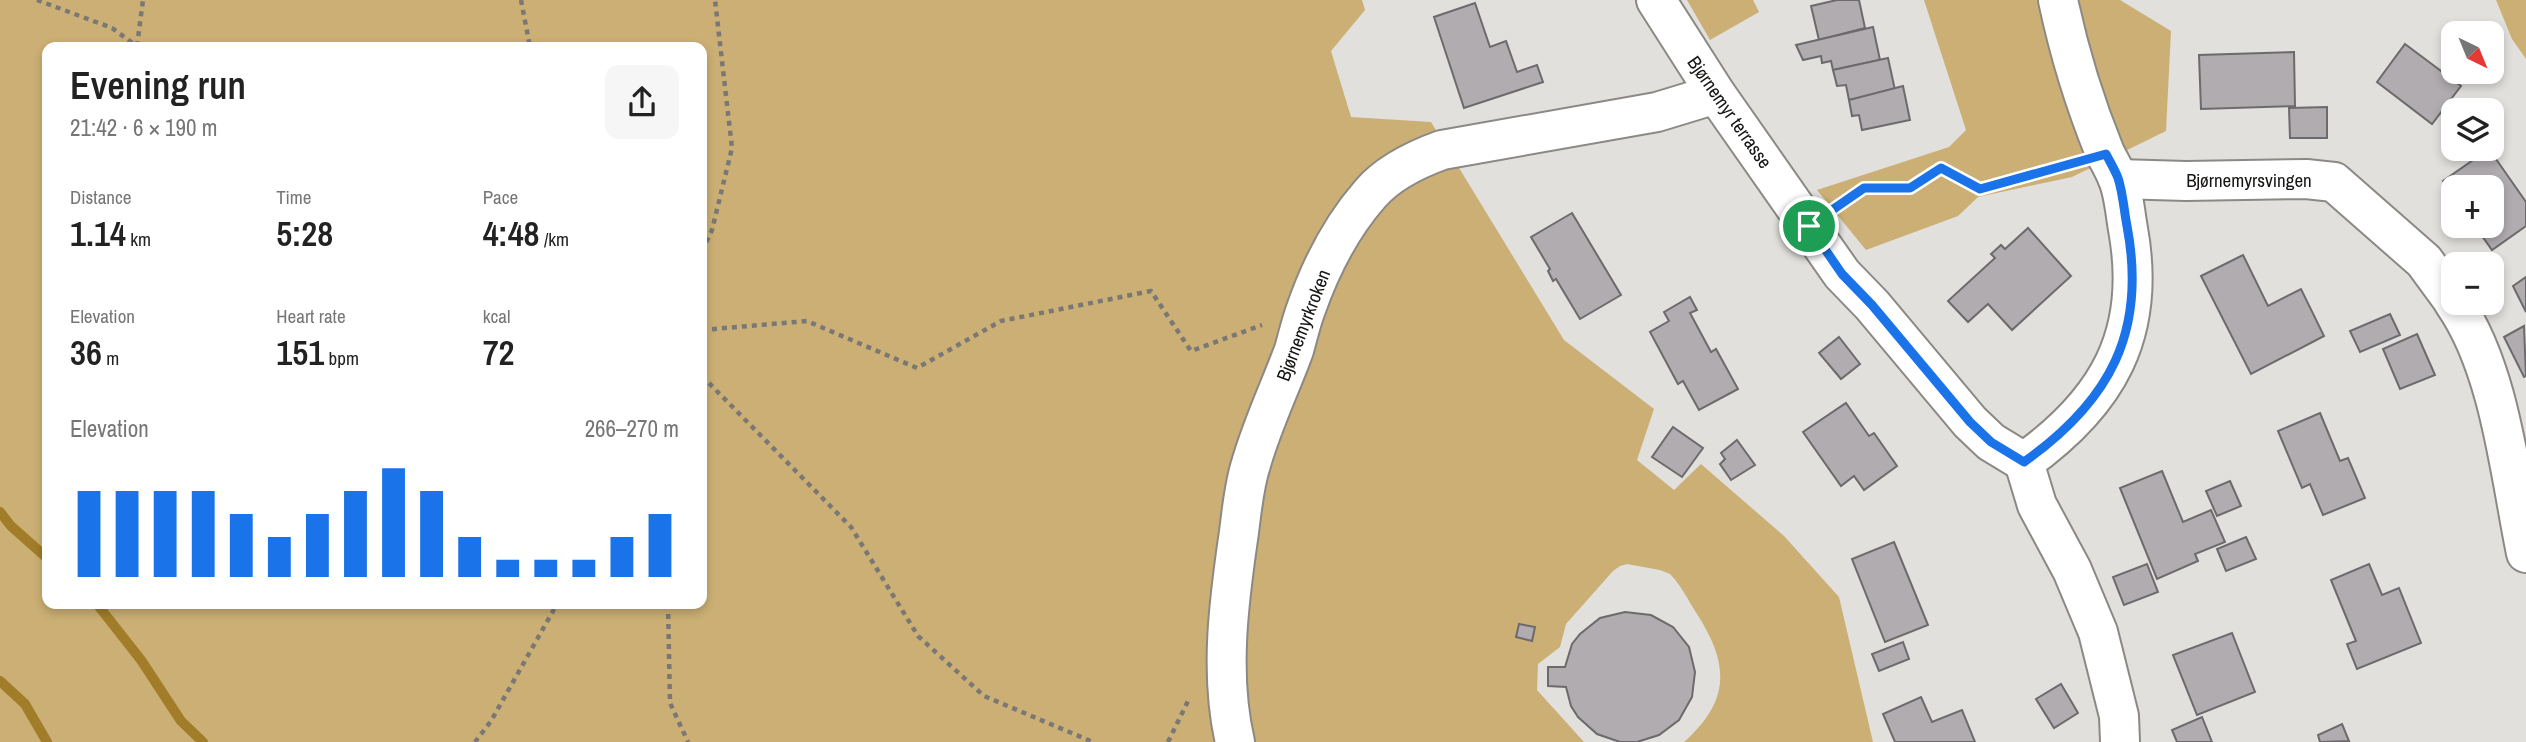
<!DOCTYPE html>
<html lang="en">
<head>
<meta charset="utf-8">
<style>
  body { margin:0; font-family:"Archivo Narrow",sans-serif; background:#f6f6f6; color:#222; height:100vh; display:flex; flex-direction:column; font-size:26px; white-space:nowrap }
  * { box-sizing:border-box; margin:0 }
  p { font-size:23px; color:#767676 }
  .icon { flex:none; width:38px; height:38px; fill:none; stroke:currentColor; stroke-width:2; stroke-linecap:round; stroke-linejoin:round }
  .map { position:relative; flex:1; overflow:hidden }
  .drawer { position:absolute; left:42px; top:42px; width:665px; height:567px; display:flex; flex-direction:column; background:#fff; border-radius:14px; box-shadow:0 4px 10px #0003 }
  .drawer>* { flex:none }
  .needle { width:46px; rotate:137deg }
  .buttons { position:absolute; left:2441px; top:21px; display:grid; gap:14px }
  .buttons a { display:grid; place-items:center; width:63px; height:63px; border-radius:14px; background:#fff; box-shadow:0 4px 10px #0003; font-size:35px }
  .pin { position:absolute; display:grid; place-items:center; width:60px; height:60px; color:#fff; margin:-30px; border:4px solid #fff; border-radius:50%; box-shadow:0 2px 7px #0007 }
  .round { display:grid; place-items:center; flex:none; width:74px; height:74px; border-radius:14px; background:#f6f6f6 }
  .headline { display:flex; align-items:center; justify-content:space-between; height:119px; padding:0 28px }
  h1 { font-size:38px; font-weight:600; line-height:52px }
  .stats { display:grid; grid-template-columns:repeat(3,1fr); gap:10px; height:119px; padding:7px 28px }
  .stats div { display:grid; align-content:center }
  .stats b { font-size:35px; font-weight:600 }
  .stats small { font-size:19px; font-weight:400 }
  .stats p { font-size:19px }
  .chart { height:196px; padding:14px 28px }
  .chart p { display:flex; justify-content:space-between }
  .chart svg { width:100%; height:126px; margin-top:7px; stroke:#1a73e8; stroke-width:6 }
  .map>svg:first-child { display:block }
</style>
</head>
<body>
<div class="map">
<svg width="2526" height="742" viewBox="0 0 2526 742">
  <rect width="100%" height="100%" fill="#e2e0dc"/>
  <!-- green -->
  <g fill="#cbaf74" fill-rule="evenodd">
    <path d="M0,0H1362L1365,10L1331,51L1351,117L1431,122L1564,340L1654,409L1637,460L1674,490L1701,464L1784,536L1839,597L1873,742H1684C1731,700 1729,664 1697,614C1688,600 1681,585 1670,574L1660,570L1627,564L1620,566L1613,571L1566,624L1560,647L1538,664L1537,690L1584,742H0ZM47,47H702V604H47Z"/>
    <polygon points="1687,0 1753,0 1759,12 1710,40"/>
    <polygon points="1924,0 2120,0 2171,31 2166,131 2072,177 1978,197 1958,216 1866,250 1817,190 1949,147 1966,130"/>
    <polygon points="2496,0 2526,0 2526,59 2512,39"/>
  </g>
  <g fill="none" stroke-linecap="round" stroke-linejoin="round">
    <!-- stream -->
    <g stroke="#a17d29" stroke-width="10">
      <polyline points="0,512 11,526 47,558"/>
      <polyline points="97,604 141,660 181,721 203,742"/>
      <polyline points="0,681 25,704 47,742"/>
    </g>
  </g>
  <!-- building -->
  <g fill="#b0acb0" stroke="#6d6a6d" stroke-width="2">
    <polygon points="1837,0 1859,0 1865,28 1819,40 1811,6"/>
    <polygon points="1475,3 1490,47 1506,41 1517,72 1537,65 1543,82 1464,108 1434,17"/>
    <polygon points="1873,27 1880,60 1833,70 1831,61 1822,63 1821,56 1803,60 1796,45"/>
    <polygon points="2494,28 2498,63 2492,64 2492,33 2466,33 2466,30"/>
    <polygon points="2405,44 2461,86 2432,124 2377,82"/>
    <polygon points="2294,52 2295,106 2201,109 2199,55"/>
    <polygon points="1888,58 1895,90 1849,100 1846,85 1837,86 1833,70"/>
    <polygon points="1903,86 1910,120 1862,130 1859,115 1852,116 1849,100"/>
    <polygon points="2327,107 2327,138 2290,138 2289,108"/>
    <polygon points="2489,149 2526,202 2526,226 2492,250 2475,226 2492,226 2492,187 2454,187 2454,196 2443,181"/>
    <polygon points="1572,213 1621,295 1580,319 1556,279 1553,281 1548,271 1550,269 1531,237"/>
    <polygon points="2028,228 2071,276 2012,330 1988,304 1968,322 1948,301 1995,258 1991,254 2001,245 2005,249"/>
    <polygon points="2243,255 2268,306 2301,289 2324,336 2251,374 2201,276"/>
    <polygon points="2526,277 2526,312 2513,286"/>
    <polygon points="1690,297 1697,310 1690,313 1711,352 1716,349 1738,389 1699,410 1683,381 1678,384 1650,332 1669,321 1664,312"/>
    <polygon points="2390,314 2400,335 2360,352 2350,331"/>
    <polygon points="2524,326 2526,376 2524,377 2504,337"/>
    <polygon points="2417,334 2435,375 2400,389 2383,349"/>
    <polygon points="1839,337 1860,364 1841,379 1819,353"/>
    <polygon points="1846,403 1869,436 1874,433 1897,466 1864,490 1854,476 1841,486 1803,432"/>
    <polygon points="2320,413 2340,461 2348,458 2365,498 2323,515 2310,484 2302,488 2278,431"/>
    <polygon points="1673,427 1703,448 1682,477 1652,457"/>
    <polygon points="1737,440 1755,465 1731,480 1720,464 1725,459 1721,453"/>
    <polygon points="2162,471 2183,522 2211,510 2225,542 2195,554 2198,561 2157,579 2120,488"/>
    <polygon points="2230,481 2241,506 2217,516 2206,491"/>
    <polygon points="2246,537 2256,559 2226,571 2217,549"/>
    <polygon points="1894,542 1928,625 1885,642 1852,559"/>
    <polygon points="2147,564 2158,592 2124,605 2113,577"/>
    <polygon points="2369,564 2382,595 2399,588 2421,643 2357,669 2347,644 2356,641 2331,580"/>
    <polygon points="1625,612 1651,615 1673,627 1689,647 1695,672 1692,697 1679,720 1659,735 1637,742 1620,742 1597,734 1578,717 1571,706 1566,687 1548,686 1548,667 1565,667 1572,644 1580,634 1600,618"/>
    <polygon points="1519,624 1535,627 1532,641 1516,637"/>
    <polygon points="2232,633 2255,692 2197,715 2173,655"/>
    <polygon points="1903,642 1909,659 1879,671 1872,654"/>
    <polygon points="2061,684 2078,713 2054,728 2036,699"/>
    <polygon points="1921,697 1932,722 1962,710 1975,742 1895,742 1883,714"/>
    <polygon points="2202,717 2212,742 2177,742 2172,730"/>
    <polygon points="2342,724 2349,741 2320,742 2318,735"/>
  </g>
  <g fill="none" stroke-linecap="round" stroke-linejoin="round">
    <defs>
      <g id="street">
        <polyline points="1656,0 1716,94 1842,274 1872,305 1970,422 1991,442 2024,462"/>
        <polyline points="2118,179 2186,181 2306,179 2334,182 2424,261 2454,302"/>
        <path d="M2454,303C2500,369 2510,475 2526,553"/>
        <path d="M2024,462C2108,402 2147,334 2128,229C2125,213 2124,192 2117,177C2114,169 2109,161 2105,153C2085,104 2069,52 2058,0"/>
        <polyline points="2024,462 2037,505 2072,570 2098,632 2119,716 2120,742"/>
        <path d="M1235,742C1219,674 1229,600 1239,532C1242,509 1244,485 1251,464C1262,425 1280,388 1294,350C1298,336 1301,322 1306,309C1320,269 1342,226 1370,194C1387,174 1417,159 1442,150L1657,112L1716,94"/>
      </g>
    </defs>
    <!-- street casing -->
    <use href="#street" stroke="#8c8985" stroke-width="42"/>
    <!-- path -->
    <g stroke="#797875" stroke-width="4.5" stroke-dasharray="5 5" stroke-linecap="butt">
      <polyline points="37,0 112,28 138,47"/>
      <polyline points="521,0 530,47"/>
      <polyline points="137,46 143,0"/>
      <polyline points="1837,206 1864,188 1911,188 1941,168 1980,189 2071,164"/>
      <polyline points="702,251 712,230 732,148 715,0"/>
      <polyline points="702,330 807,321 917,368 1001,321 1151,291 1191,351 1262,325"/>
      <polyline points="702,376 851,527 918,636 984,696 1093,742"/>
      <polyline points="668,604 670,703 688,742"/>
      <polyline points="475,742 491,721 557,604"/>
      <polyline points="1168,742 1190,697"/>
    </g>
    <!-- street -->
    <use href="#street" stroke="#fff" stroke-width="38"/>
  </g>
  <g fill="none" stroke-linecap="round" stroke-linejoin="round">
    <defs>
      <path id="route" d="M2106,154C2110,162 2115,170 2118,178C2123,193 2124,211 2127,226C2147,332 2110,401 2024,462L1991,442L1970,422L1872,305L1842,274L1809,226L1864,188H1910L1941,168L1980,189Z"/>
    </defs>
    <!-- route casing -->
    <use href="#route" stroke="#fff" stroke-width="14"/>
    <!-- route -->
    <use href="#route" stroke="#1a73e8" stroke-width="9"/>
  </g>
  <g text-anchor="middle" stroke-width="5" stroke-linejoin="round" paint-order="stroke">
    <!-- street labels -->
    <g font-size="19" fill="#161513" stroke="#fff">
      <text transform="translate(1730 112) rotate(55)" y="7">Bjørnemyr terrasse</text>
      <text x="2249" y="187">Bjørnemyrsvingen</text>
      <text transform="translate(1303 325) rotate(-69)" y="7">Bjørnemyrkroken</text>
    </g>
  </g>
</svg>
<div class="buttons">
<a><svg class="needle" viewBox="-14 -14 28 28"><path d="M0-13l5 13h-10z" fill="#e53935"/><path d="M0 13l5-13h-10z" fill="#767676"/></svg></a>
<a><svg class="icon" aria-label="layers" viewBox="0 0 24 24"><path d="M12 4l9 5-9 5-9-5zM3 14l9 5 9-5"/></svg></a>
<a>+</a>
<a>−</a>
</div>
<div class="pin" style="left:1809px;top:226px;background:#1e9e55"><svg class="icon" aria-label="arrive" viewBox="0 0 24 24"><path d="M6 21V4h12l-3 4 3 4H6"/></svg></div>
<section class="drawer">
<div class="headline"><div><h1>Evening run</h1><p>21:42 · 6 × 190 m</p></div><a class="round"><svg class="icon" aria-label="share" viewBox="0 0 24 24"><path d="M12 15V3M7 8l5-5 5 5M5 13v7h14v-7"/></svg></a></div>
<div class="stats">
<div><p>Distance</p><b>1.14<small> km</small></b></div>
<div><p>Time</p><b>5:28</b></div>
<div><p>Pace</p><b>4:48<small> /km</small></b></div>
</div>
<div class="stats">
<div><p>Elevation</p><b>36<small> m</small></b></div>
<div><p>Heart rate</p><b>151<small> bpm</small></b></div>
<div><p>kcal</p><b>72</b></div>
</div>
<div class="chart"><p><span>Elevation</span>266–270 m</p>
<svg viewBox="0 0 160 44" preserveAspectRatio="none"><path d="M5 44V14M15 44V14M25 44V14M35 44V14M45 44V22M55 44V30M65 44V22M75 44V14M85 44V6M95 44V14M105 44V30M115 44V38M125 44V38M135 44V38M145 44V30M155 44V22"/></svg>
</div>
</section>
</div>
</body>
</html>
